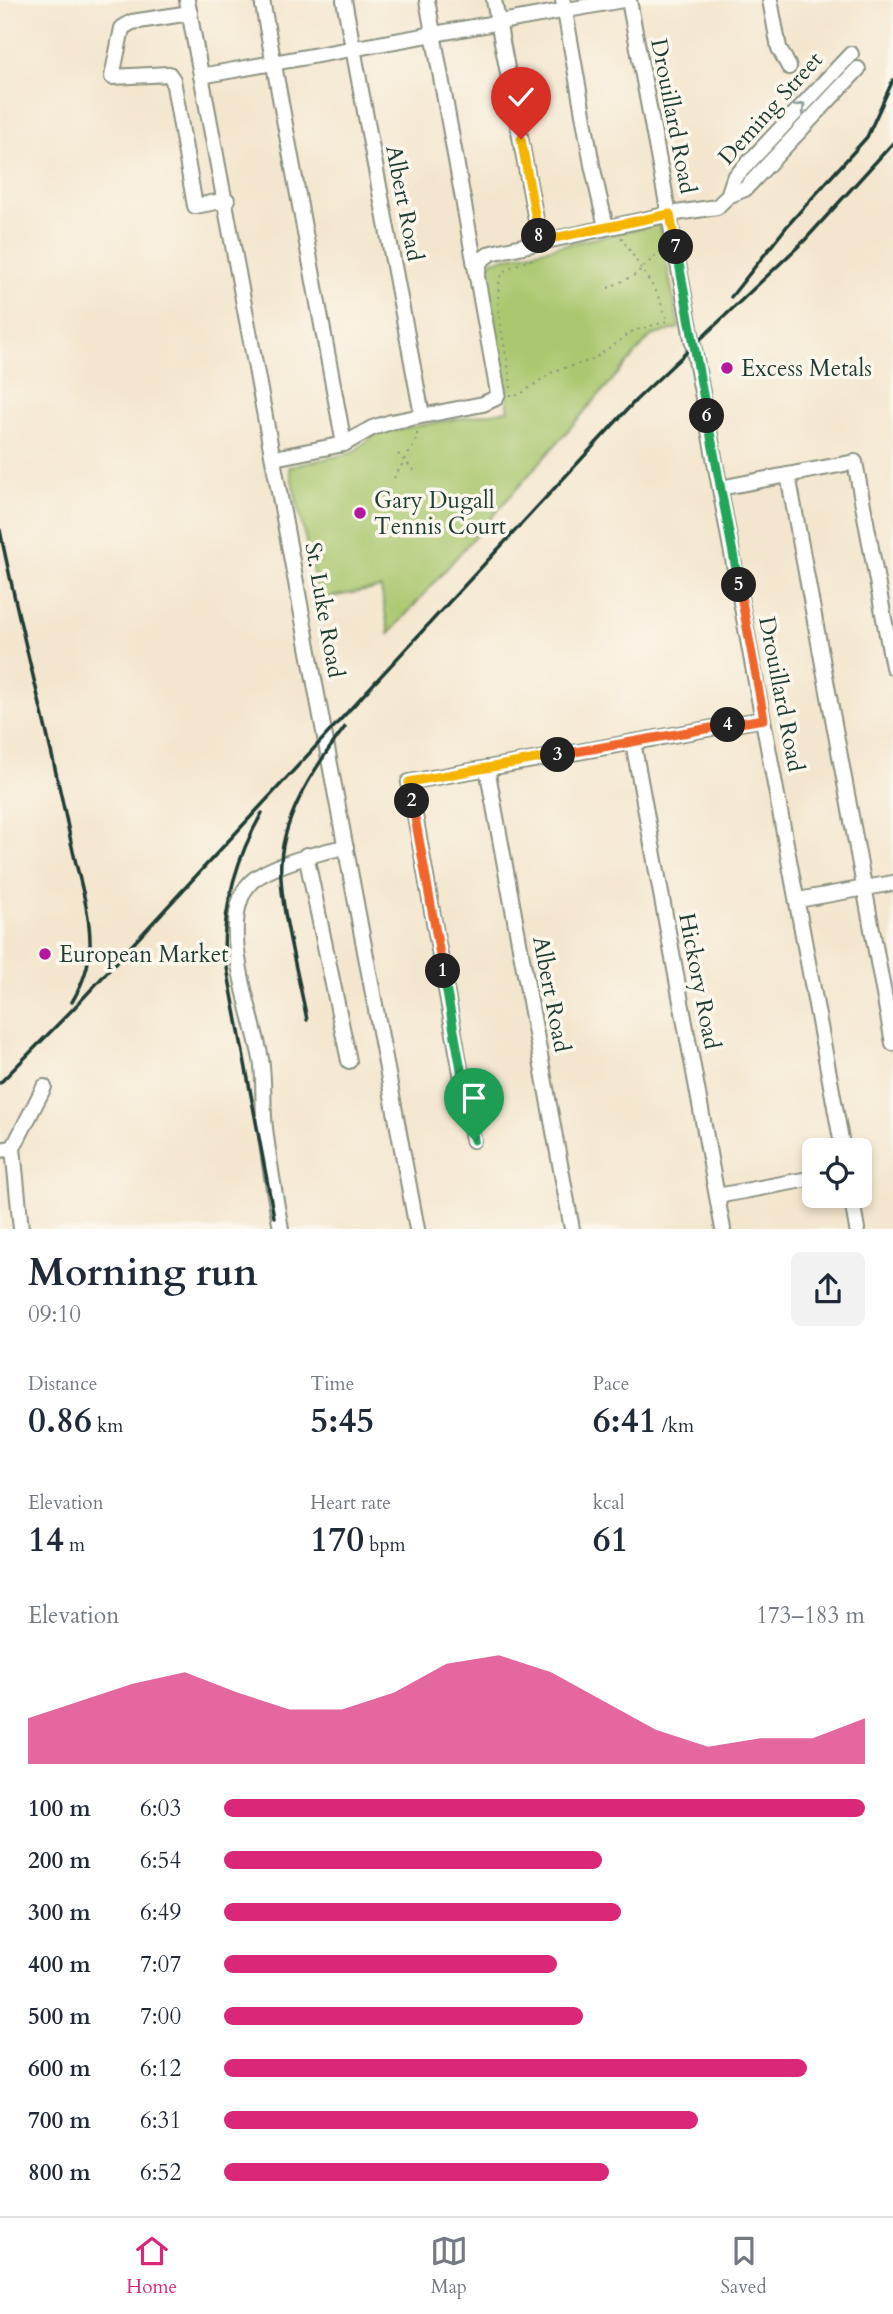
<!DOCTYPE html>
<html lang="en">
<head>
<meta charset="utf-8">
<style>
  body { margin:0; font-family:Cardo,serif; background:#f2f2f3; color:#1f2937; height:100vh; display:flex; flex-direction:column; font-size:26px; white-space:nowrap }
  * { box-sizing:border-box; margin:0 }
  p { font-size:23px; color:#747a83 }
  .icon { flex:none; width:38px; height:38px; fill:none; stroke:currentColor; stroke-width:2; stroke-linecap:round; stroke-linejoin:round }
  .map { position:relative; height:1229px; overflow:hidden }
  .panel { display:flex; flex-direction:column; background:#fff; flex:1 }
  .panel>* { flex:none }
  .tools { position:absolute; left:802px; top:1138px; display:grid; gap:14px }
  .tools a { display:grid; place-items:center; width:70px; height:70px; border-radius:10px; background:#fff; box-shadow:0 4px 10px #0003; font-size:35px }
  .pin { position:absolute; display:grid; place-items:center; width:60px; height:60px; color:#fff; margin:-72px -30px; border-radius:50% 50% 50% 0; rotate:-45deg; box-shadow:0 0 7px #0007 }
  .pin .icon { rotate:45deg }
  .km { position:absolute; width:35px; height:35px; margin:-18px; border-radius:50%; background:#222; color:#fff; font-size:19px; line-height:35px; text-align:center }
  .round { display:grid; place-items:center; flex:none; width:74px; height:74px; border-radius:10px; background:#f2f2f3 }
  .overview { display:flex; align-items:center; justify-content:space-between; height:119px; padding:0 28px }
  h1 { font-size:38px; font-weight:600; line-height:52px }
  .figures { display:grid; grid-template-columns:repeat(3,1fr); gap:10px; height:119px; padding:7px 28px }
  .figures div { display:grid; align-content:center }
  .figures b { font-size:35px; font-weight:600 }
  .figures small { font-size:19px; font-weight:400 }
  .figures p { font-size:19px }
  .chart { height:196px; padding:14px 28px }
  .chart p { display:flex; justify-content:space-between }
  .chart svg { width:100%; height:126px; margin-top:7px; fill:#db2777; opacity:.7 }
  ul { padding:0 28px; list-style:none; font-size:23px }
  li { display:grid; grid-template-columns:112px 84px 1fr; align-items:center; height:52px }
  li i { height:18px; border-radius:9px; background:#db2777 }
  .dock { display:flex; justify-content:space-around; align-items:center; height:98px; border-top:2px solid #e0e1e3; background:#fff; font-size:19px; color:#747a83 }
  .dock a { display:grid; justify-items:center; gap:4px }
  .dock .active { color:#db2777 }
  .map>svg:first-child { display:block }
</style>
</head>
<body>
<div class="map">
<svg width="893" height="1229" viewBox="0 0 893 1229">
  <rect width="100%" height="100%" fill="#fbf7ec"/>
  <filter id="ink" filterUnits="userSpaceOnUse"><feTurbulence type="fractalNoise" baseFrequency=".0143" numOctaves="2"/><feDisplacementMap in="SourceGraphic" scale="14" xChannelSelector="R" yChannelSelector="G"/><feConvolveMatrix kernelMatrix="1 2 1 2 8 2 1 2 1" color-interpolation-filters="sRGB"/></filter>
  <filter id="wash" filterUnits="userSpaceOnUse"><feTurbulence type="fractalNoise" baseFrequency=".00686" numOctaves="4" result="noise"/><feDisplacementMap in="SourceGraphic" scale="28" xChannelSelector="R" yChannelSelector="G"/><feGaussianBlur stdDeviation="1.57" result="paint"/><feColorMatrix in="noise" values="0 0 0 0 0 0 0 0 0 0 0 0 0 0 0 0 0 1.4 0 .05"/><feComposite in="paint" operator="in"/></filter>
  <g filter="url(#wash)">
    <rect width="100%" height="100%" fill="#f4e6ce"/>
    <!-- green -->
    <polygon fill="#abc86f" stroke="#658252" stroke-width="2" points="659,224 679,328 651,336 389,634 381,588 319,599 289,467 352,453 377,433 509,410 485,273 491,261"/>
  </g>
  <g filter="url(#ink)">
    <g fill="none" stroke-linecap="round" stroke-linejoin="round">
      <defs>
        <g id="minor">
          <polyline points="187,0 417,1229"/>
          <polyline points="262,0 344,444"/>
          <polyline points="344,0 422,415"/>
          <polyline points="494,0 540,241"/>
          <polyline points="563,0 592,165 606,227"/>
          <polyline points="629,0 843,1150"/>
          <polyline points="770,0 779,48 789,67"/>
          <polyline points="190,13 132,22 122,28 112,77 169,74 173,80 195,206 227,200"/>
          <polyline points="201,76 623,0"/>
          <polyline points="728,196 734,178 851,54"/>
          <polyline points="478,272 480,261 491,253 670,214 717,207 728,196 745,189 858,69"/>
          <polyline points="274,458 344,444 372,428 391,422 483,404 496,398 498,393 427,0"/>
          <polyline points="788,475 893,1043"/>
          <polyline points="720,488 855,462 893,667"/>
          <polyline points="633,742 723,1229"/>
          <polyline points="487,768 572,1229"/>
          <polyline points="306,855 349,1061"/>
          <polyline points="798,900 893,883"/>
          <polyline points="473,1140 409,782 763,719"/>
          <polyline points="13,1148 44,1087"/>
          <polyline points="0,1150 13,1148 21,1229"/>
          <polyline points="851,1195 857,1229"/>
          <polyline points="717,1196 814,1178"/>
          <path d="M281,1229C275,1196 269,1162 265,1128C262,1106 265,1081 261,1059C253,1015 215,919 251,882C268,866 323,851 346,847"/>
        </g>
      </defs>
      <!-- minor casing -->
      <use href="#minor" stroke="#8a9281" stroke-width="18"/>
      <!-- path -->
      <g stroke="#8a9281" stroke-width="2" stroke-dasharray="2 5" stroke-linecap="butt">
        <polyline points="608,288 635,275 663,249"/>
        <path d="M511,388C510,362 488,292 504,272C510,265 525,263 534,258"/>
        <polyline points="511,394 511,396 519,395 554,371 592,360 633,331 668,321 657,293 621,237"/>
        <polyline points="398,454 415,471"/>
        <polyline points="394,478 415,443 418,430"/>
      </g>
      <!-- minor -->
      <use href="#minor" stroke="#fff" stroke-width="14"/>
      <!-- rail -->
      <g stroke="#1f3d34" stroke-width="3.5">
        <polyline points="731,297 788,225 867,137 893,80"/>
        <path d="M0,530C21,635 50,737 71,842C78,876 91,912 90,947C89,967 82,985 72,1002"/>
        <path d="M262,813C238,855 224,903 224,952L274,1217"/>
        <path d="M307,1020C299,976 278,902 281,861C284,813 317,764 345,727"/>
        <polyline points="0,1083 74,1008 636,400 804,241 893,143"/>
      </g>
    </g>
    <!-- one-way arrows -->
    <defs><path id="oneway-chevron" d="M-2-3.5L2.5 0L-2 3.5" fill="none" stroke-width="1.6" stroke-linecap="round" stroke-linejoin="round" transform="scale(1.75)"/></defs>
    <use stroke="#8f9e9a" href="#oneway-chevron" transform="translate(801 107) rotate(-47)"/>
  </g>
  <g fill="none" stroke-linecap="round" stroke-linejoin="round" filter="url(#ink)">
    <defs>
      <polyline id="split-1" points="443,971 474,1140"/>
      <polyline id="split-2" points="412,801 443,971"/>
      <polyline id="split-3" points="412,801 409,782 558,755"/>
      <polyline id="split-4" points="558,755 728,725"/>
      <polyline id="split-5" points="728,725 764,719 739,585"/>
      <polyline id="split-6" points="707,416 739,585"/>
      <polyline id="split-7" points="676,247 707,416"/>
      <polyline id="split-8" points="539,236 540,241 670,214 676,247"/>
      <polyline id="split-9" points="521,139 539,236"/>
    </defs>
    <!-- split-1 casing -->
    <use href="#split-1" stroke="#fff" stroke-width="14"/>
    <!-- split-2 casing -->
    <use href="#split-2" stroke="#fff" stroke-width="14"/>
    <!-- split-3 casing -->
    <use href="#split-3" stroke="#fff" stroke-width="14"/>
    <!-- split-4 casing -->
    <use href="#split-4" stroke="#fff" stroke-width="14"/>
    <!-- split-5 casing -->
    <use href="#split-5" stroke="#fff" stroke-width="14"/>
    <!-- split-6 casing -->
    <use href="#split-6" stroke="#fff" stroke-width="14"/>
    <!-- split-7 casing -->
    <use href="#split-7" stroke="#fff" stroke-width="14"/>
    <!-- split-8 casing -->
    <use href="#split-8" stroke="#fff" stroke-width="14"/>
    <!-- split-9 casing -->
    <use href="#split-9" stroke="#fff" stroke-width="14"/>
    <!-- split-1 -->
    <use href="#split-1" stroke="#22a559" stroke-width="9"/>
    <!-- split-2 -->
    <use href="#split-2" stroke="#f0652b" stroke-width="9"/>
    <!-- split-3 -->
    <use href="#split-3" stroke="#f5b400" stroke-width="9"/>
    <!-- split-4 -->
    <use href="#split-4" stroke="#f0652b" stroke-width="9"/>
    <!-- split-5 -->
    <use href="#split-5" stroke="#f0652b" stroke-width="9"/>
    <!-- split-6 -->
    <use href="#split-6" stroke="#22a559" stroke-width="9"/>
    <!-- split-7 -->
    <use href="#split-7" stroke="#22a559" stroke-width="9"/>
    <!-- split-8 -->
    <use href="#split-8" stroke="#f5b400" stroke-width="9"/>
    <!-- split-9 -->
    <use href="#split-9" stroke="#f5b400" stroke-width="9"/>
  </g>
  <!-- markers -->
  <g fill="#b5179e" stroke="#fbf7ec" stroke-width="2.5">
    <circle cx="727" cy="368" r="7"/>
    <circle cx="360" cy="513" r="7"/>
    <circle cx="45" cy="954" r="7"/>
  </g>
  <g text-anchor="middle" stroke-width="7" stroke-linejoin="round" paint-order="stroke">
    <!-- street labels -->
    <g font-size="23" fill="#1f3d34" stroke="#fbf7ec">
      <text transform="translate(770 108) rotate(-48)" y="8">Deming Street</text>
      <text transform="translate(674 116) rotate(79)" y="8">Drouillard Road</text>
      <text transform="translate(405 203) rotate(79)" y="8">Albert Road</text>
      <text transform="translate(325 610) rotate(80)" y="8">St. Luke Road</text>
      <text transform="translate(782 694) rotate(79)" y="8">Drouillard Road</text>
      <text transform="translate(700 981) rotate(79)" y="8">Hickory Road</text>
      <text transform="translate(552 994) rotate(79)" y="8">Albert Road</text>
    </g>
    <!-- poi labels -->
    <g font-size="23" fill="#1f3d34" stroke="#fbf7ec" text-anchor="start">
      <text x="741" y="376">Excess Metals</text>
      <text x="374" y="508">Gary Dugall<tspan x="374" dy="26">Tennis Court</tspan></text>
      <text x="59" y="962">European Market</text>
    </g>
  </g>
</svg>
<div class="tools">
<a><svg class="icon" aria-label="locate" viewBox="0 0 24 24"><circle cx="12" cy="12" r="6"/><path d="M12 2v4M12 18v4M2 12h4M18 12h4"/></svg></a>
</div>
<div class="pin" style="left:474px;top:1140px;background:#1e9e55"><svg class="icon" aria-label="arrive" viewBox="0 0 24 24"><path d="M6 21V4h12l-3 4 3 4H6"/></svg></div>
<div class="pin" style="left:521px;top:139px;background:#d93025"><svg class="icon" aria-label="check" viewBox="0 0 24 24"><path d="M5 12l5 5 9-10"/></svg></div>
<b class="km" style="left:443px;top:971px">1</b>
<b class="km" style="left:412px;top:801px">2</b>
<b class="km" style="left:558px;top:755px">3</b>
<b class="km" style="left:728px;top:725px">4</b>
<b class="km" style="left:739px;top:585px">5</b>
<b class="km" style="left:707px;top:416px">6</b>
<b class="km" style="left:676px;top:247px">7</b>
<b class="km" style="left:539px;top:236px">8</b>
</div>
<section class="panel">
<div class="overview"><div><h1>Morning run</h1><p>09:10</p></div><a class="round"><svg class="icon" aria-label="share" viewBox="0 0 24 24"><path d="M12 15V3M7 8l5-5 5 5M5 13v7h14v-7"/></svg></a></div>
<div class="figures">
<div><p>Distance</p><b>0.86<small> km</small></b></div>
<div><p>Time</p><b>5:45</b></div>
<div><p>Pace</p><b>6:41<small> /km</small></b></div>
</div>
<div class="figures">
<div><p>Elevation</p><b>14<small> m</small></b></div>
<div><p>Heart rate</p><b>170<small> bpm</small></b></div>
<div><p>kcal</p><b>61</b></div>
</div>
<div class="chart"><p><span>Elevation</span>173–183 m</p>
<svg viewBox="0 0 160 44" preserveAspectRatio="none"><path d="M0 44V28L10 22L20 16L30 12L40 19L50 25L60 25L70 19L80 9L90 6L100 12L110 22L120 32L130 38L140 35L150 35L160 28V44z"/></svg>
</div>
<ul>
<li><b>100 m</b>6:03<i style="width:100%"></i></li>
<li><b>200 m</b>6:54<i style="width:59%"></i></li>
<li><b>300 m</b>6:49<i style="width:62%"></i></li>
<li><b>400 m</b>7:07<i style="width:52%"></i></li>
<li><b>500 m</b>7:00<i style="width:56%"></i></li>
<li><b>600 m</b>6:12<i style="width:91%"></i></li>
<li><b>700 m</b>6:31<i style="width:74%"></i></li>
<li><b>800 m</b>6:52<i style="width:60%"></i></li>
</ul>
</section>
<nav class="dock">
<a class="active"><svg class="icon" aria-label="home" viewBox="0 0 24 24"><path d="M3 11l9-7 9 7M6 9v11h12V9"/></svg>Home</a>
<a><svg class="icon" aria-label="map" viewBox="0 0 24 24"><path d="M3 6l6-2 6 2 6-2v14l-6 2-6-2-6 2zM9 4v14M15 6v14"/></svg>Map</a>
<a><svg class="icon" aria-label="saved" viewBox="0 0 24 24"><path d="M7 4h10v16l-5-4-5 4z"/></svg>Saved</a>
</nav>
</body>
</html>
